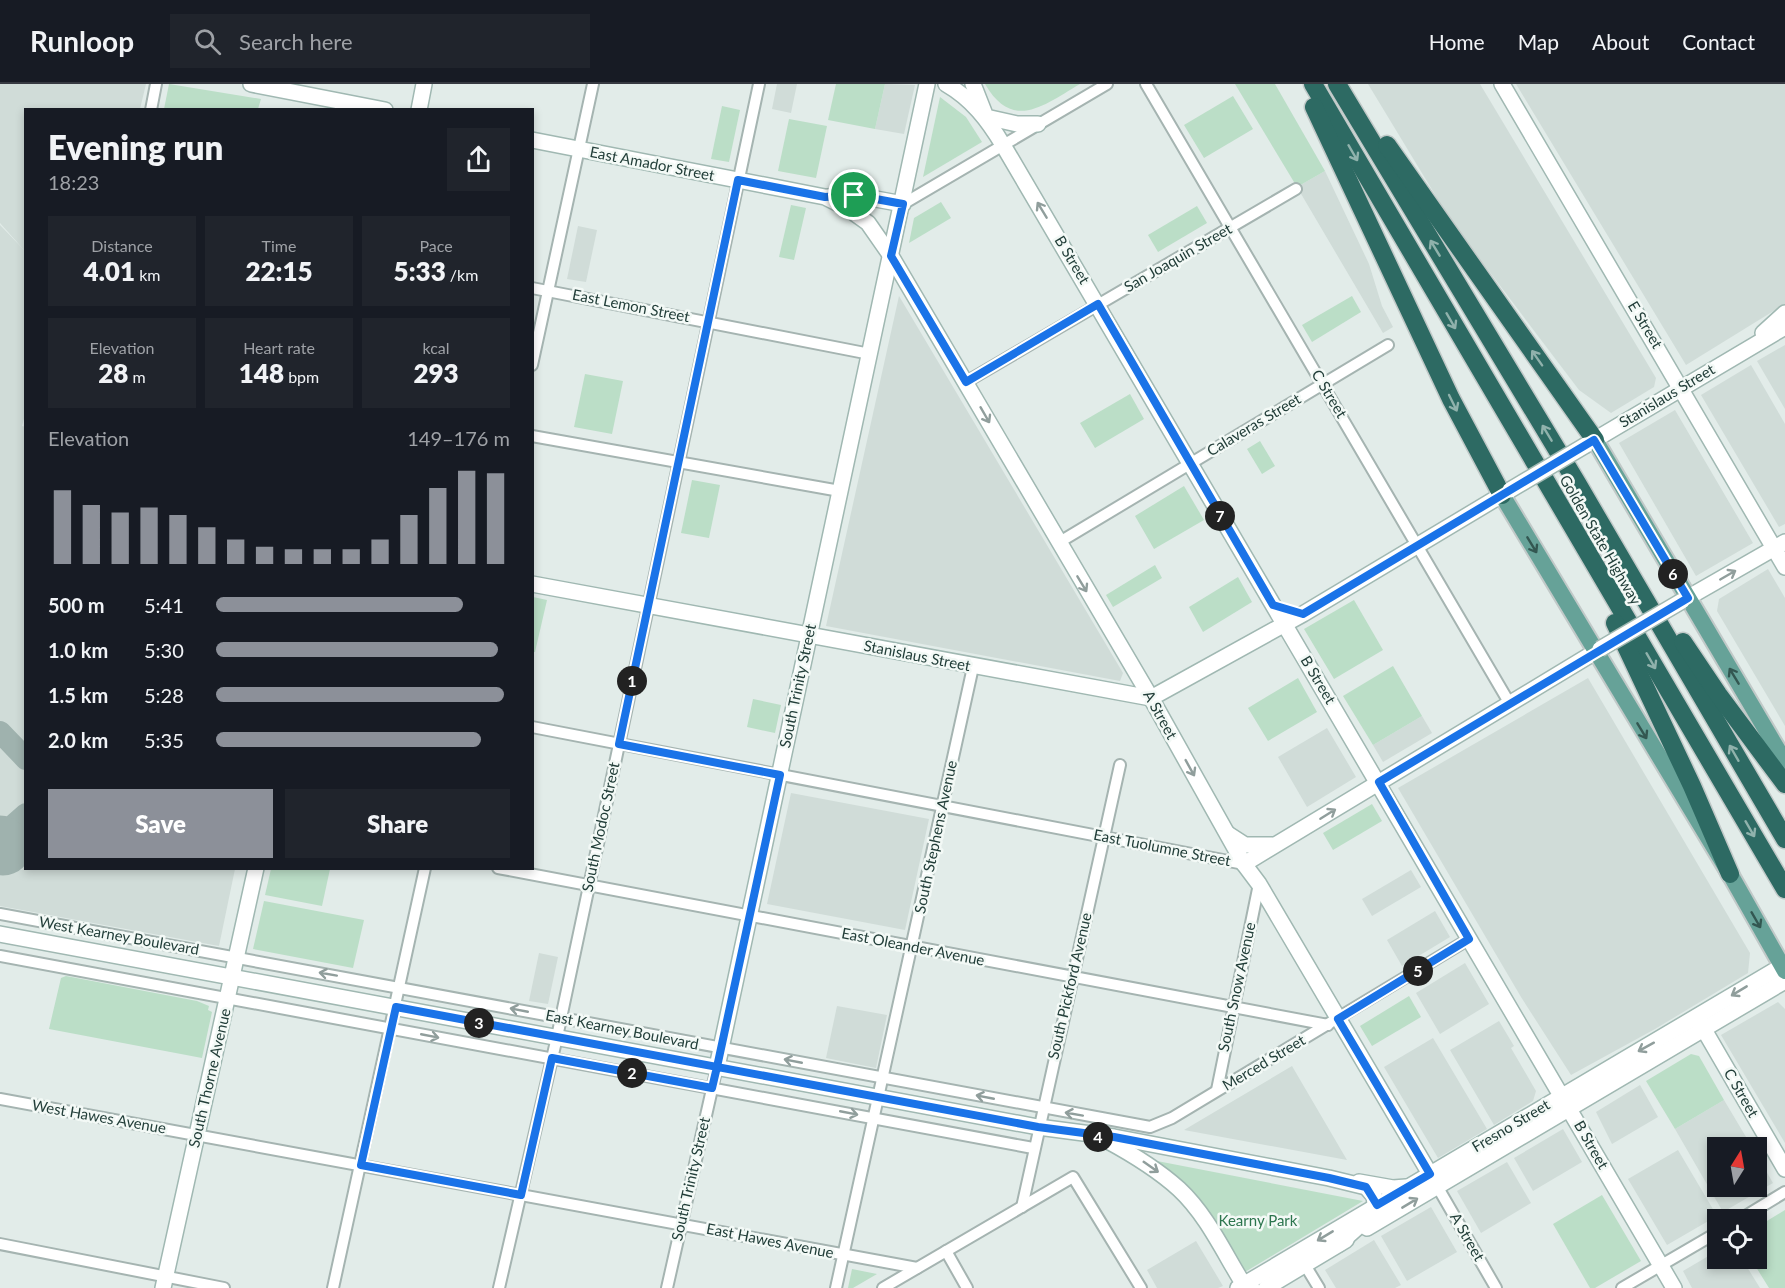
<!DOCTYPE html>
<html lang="en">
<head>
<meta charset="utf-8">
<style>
  body { margin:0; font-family:Lato,sans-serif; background:#20242c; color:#f1f3f6; height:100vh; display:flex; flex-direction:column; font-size:22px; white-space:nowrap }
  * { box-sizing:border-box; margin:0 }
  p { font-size:20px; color:#9ea1a6 }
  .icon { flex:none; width:33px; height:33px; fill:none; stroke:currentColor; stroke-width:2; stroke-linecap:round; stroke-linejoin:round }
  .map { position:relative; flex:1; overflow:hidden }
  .sheet { position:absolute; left:24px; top:24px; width:510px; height:762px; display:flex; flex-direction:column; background:#171b24; border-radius:0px; box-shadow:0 3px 9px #0003 }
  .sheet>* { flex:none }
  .needle { width:39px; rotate:11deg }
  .fabs { position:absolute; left:1707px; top:1053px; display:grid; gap:12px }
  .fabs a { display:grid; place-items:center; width:60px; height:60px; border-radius:0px; background:#171b24; box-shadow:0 3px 9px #0003; font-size:30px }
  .pin { position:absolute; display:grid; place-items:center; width:51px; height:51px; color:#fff; margin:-26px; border:3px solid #fff; border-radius:50%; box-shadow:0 2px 6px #0007 }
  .km { position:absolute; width:30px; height:30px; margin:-15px; border-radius:50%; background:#222; color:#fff; font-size:16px; line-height:30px; text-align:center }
  .round { display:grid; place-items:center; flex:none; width:63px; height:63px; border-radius:0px; background:#20242c }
  .overview { display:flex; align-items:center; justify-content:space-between; height:102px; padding:0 24px }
  h1 { font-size:33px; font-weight:800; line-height:45px }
  .figures { display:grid; grid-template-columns:repeat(3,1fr); gap:9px; height:102px; padding:6px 24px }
  .figures div { display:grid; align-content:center; border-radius:0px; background:#20242c; text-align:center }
  .figures b { font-size:26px; font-weight:800 }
  .figures small { font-size:16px; font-weight:400 }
  .figures p { font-size:16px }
  .chart { height:168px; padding:12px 24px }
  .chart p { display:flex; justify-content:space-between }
  .chart svg { width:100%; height:108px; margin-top:6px; stroke:#8c9099; stroke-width:6 }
  .cta { display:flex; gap:12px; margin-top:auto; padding:12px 24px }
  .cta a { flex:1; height:69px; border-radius:0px; background:#8c9099; color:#fff; font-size:24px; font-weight:800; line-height:69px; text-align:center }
  .cta a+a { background:#20242c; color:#f1f3f6 }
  ul { padding:0 24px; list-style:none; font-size:20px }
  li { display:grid; grid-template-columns:96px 72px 1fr; align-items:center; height:45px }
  li i { height:15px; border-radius:8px; background:#8c9099 }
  header { display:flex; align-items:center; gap:36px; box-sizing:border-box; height:84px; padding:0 30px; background:#171b24; border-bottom:2px solid #363941 }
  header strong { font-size:28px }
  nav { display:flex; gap:33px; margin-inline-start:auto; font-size:21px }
  .search { width:420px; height:54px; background:#20242c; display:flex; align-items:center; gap:15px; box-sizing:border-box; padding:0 21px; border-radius:0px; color:#9ea1a6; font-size:22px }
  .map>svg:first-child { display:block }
</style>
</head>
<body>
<header>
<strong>Runloop</strong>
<div class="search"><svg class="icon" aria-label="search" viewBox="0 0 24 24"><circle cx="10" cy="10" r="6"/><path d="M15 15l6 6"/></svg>Search here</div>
<nav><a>Home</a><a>Map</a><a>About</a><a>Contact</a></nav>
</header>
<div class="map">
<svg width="1785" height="1204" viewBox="0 0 1785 1204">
  <rect width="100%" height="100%" fill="#e2ece9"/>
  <!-- built -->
  <g fill="#d0dcd8">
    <polygon points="0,0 146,0 140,25 26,26 25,167 0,139"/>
    <polygon points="777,0 797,0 791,29 772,25"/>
    <polygon points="885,0 915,1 904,50 875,45"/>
    <polygon points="1368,0 1480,0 1656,294 1654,303 1611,329 1579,306 1451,137"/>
    <polygon points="1516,0 1785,0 1785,220 1686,281"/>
    <polygon points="1325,87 1369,180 1382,222 1393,243 1383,249 1297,103"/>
    <polygon points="0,141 26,168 26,327 22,342 26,343 26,784 235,785 219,862 0,822"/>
    <polygon points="578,142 597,146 586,198 567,195"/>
    <polygon points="899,212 1123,589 1120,597 826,542"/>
    <polygon points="1785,261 1785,325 1757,277"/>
    <polygon points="1751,281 1785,340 1785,440 1779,443 1701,311"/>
    <polygon points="1675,326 1753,459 1696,492 1619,359"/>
    <polygon points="1768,485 1785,514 1785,642 1717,527 1719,515"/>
    <polygon points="1588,594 1750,869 1748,889 1655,945 1571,991 1521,913 1398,704"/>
    <polygon points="1422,632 1432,649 1383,678 1373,661"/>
    <polygon points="1327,644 1356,693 1307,723 1278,673"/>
    <polygon points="791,709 929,735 905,846 767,820"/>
    <polygon points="1411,786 1421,803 1372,832 1362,815"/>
    <polygon points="1435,827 1450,853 1402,882 1387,856"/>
    <polygon points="539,869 558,873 548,920 529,917"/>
    <polygon points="1465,879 1489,920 1440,950 1416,909"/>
    <polygon points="1778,918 1785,925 1785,1059 1721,951"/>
    <polygon points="837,922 887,931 876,984 826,974"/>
    <polygon points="1499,937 1514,962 1511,964 1536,1007 1533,1017 1494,1041 1450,966"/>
    <polygon points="1433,954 1487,1045 1438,1074 1384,983"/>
    <polygon points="1292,982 1347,1076 1184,1046 1255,1004"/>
    <polygon points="1640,1001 1658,1033 1612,1060 1596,1028"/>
    <polygon points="1724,1016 1752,1063 1718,1064 1718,1102 1756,1102 1757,1071 1773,1099 1723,1128 1675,1045"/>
    <polygon points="1563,1045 1582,1078 1533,1107 1514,1074"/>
    <polygon points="1678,1066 1717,1132 1667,1161 1628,1095"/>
    <polygon points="1507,1078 1531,1119 1481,1149 1457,1107"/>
    <polygon points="1431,1123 1457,1168 1407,1197 1381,1152"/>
    <polygon points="1374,1156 1401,1201 1395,1204 1336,1204 1325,1186"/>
    <polygon points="1196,1157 1223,1202 1218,1204 1157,1204 1147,1186"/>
    <polygon points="1717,1167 1718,1174 1742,1175 1760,1204 1692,1204 1683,1187"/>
  </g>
  <!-- green -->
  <g fill="#bbdec7">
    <polygon points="169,0 261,15 258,25 164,25"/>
    <polygon points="836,0 885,0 875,45 828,36"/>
    <path d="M985,0H1080C1044,21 1013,48 985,0Z"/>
    <polygon points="1235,0 1275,0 1325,87 1297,103"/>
    <polygon points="1233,12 1253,45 1204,74 1184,41"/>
    <polygon points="940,13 966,33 982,58 923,93"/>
    <polygon points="722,22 740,26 729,78 711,75"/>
    <polygon points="789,35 827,42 816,94 778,87"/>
    <polygon points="941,118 951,134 909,159 914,134"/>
    <polygon points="791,121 806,124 794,176 779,173"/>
    <polygon points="1197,122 1207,139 1158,168 1148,151"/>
    <polygon points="1352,212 1361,228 1312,258 1302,241"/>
    <polygon points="585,290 623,297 612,350 574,343"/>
    <polygon points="1130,310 1144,335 1095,364 1080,339"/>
    <polygon points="1260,357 1275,382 1262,390 1247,365"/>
    <polygon points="692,396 720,401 709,454 681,449"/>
    <polygon points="1184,402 1204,436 1154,465 1135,432"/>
    <polygon points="1155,481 1162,494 1113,523 1106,511"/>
    <polygon points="1238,493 1252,518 1203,548 1189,523"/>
    <polygon points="533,513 547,516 535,568 532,568"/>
    <polygon points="1354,516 1383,566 1334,595 1304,545"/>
    <polygon points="1393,582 1422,632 1373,661 1343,612"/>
    <polygon points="1298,594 1317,628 1268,657 1248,624"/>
    <polygon points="753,615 781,621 775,649 747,643"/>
    <polygon points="1372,720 1382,737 1333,766 1323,749"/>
    <polygon points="271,785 330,785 322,822 265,811"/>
    <polygon points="264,817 364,836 353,884 253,865"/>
    <polygon points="66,892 197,917 209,922 208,926 212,928 202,974 49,945 61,894"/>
    <polygon points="1409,912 1421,933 1372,962 1360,942"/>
    <polygon points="1691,970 1699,972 1724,1016 1675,1045 1646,997"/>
    <polygon points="1157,1077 1363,1117 1245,1188 1196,1111"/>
    <polygon points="1602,1111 1641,1177 1595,1204 1590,1204 1553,1140"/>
    <polygon points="1785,1126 1785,1204 1769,1204 1751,1175 1756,1174 1757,1143"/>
    <polygon points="852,1185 877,1190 853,1204 848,1204"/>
  </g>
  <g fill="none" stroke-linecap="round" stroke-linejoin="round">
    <!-- taxiway -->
    <g stroke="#9fb2ae" stroke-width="22">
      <polyline points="0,648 26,675"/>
      <polyline points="0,749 9,745 26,730"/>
    </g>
    <!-- runway -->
    <polyline stroke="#9fb2ae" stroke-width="57" points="0,760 3,763"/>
    <defs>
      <g id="street">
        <polyline points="1146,0 1510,620"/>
        <polyline points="151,26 156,0"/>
        <polyline points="903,120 1107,0"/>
        <polyline points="532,204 870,270"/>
        <polyline points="532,281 593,0"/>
        <polyline points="966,298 1296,105"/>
        <polyline points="532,352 840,407"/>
        <polyline points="1058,459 1388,261"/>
        <polyline points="532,643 1244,780"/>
        <polyline points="498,784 1328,941"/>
        <polyline points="0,830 1150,1043 1172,1034 1469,855"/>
        <polyline points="0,872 1033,1064"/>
        <polyline points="1217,1006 1259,800"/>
        <polyline points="0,1015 917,1184"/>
        <polyline points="1437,1102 1496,1204"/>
        <polyline points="1022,1123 1120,681"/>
        <polyline points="1739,1136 1785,1108"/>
        <polyline points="0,1160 224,1204"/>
        <polyline points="946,1167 967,1204"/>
        <polyline points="1305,1181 1319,1204"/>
        <polyline points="333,1204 425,784"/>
        <polyline points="499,1204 557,953 759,0"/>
        <polyline points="667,1204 717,983"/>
        <polyline points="836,1204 973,583"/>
        <polyline points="883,1204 1073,1093 1141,1204"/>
        <polyline points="1622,1204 1718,1148"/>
      </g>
      <g id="secondary">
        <polyline points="251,0 385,26"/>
        <path d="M946,0C972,15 988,36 1003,61L1674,1204"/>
        <polyline points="973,0 986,33 1017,40 1038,40"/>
        <polyline points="1502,0 1785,483"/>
        <polyline points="419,26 424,0"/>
        <polyline points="532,56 825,113 847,124 868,139 891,172 1151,614 1244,780 1259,800 1430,1090"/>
        <polyline points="828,113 854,111 903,120"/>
        <polyline points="1763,249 1785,229"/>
        <polyline points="1586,361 1785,243"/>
        <polyline points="532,500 1151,614 1303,530 1510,406"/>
        <polyline points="1682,517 1785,458"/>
        <polyline points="1228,750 1245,761 1272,761"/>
        <polyline points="1244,780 1600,565"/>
        <polyline points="0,850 1038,1043 1114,1053 1329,1094 1366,1103 1374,1112 1376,1127 1339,1160"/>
        <polyline points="1699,937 1785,1085"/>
        <polyline points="717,983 927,0"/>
        <path d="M1106,1056C1132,1070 1157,1085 1179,1105C1207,1131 1224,1169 1244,1201L1252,1204"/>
        <polyline points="1359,1098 1393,1104 1406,1103"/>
        <polyline points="1367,1144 1785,897"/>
        <polyline points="163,1204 256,784"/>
        <polyline points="1238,1204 1782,882"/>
        <polyline points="1266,1204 1346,1156"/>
      </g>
      <g id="primary">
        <polyline points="1595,356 1785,678"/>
        <polyline points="1502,411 1730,790 1785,887"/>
      </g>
      <g id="highway">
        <polyline points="1313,0 1785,805"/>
        <polyline points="1337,0 1577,399 1785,755"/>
        <polyline points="1314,23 1451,315 1502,411"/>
        <polyline points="1387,61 1595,356"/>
        <polyline points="1615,539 1692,702 1730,790"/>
        <polyline points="1683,558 1718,610 1785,700"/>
      </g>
    </defs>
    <!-- street casing -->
    <use href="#street" stroke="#a5b4b1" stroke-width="14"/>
    <!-- secondary casing -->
    <use href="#secondary" stroke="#a0b8b2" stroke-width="18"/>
    <!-- primary casing -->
    <use href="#primary" stroke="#c1c9c8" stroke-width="20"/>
    <!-- highway casing -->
    <use href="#highway" stroke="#c1c9c8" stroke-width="21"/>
    <!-- street -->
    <use href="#street" stroke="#fff" stroke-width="10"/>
    <!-- secondary -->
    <use href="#secondary" stroke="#fff" stroke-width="15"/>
    <!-- primary -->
    <use href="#primary" stroke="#66a298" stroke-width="16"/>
    <!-- highway -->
    <use href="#highway" stroke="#2d6a63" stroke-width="18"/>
    <defs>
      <g id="secondary-bridge">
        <polyline points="1510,406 1586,361"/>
        <polyline points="1600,565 1682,517"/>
      </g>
    </defs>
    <!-- secondary-bridge casing -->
    <use href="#secondary-bridge" stroke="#a0b8b2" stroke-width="18" stroke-linecap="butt"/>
    <!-- secondary-bridge -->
    <use href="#secondary-bridge" stroke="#fff" stroke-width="15"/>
  </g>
  <!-- one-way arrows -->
  <defs><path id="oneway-shaft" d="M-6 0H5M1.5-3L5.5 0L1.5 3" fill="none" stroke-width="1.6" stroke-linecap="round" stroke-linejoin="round" transform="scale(1.5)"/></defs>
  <g stroke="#90b2ac">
    <use href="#oneway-shaft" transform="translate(1353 69) rotate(60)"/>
    <use href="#oneway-shaft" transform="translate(1435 164) rotate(-121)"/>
    <use href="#oneway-shaft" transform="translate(1451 237) rotate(60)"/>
    <use href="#oneway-shaft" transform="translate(1537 274) rotate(-125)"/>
    <use href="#oneway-shaft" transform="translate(1453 319) rotate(64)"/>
    <use href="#oneway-shaft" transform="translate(1547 349) rotate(-121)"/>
    <use href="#oneway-shaft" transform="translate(1651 577) rotate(60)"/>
    <use href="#oneway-shaft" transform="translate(1734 669) rotate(-120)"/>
    <use href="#oneway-shaft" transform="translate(1750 745) rotate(60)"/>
  </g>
  <g stroke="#909e9c">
    <use href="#oneway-shaft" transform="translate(1042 126) rotate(-121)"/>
    <use href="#oneway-shaft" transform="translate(985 331) rotate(60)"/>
    <use href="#oneway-shaft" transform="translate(1728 491) rotate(-30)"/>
    <use href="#oneway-shaft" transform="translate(1082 500) rotate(59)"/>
    <use href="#oneway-shaft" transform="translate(1190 684) rotate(61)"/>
    <use href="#oneway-shaft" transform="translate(1328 730) rotate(-32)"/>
    <use href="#oneway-shaft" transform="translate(328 890) rotate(-170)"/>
    <use href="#oneway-shaft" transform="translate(1739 907) rotate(149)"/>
    <use href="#oneway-shaft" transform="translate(519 926) rotate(-169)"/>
    <use href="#oneway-shaft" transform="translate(430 952) rotate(11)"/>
    <use href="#oneway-shaft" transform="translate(1646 963) rotate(151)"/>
    <use href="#oneway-shaft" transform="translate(793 977) rotate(-169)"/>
    <use href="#oneway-shaft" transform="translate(985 1013) rotate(-169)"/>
    <use href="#oneway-shaft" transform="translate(849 1029) rotate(11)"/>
    <use href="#oneway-shaft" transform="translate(1074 1030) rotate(-170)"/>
    <use href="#oneway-shaft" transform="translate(1151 1083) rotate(35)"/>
    <use href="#oneway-shaft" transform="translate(1410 1119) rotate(-31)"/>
    <use href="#oneway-shaft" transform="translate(1325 1152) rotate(149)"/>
  </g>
  <g stroke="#335751">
    <use href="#oneway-shaft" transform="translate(1532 461) rotate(59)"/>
    <use href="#oneway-shaft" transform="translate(1734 592) rotate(-121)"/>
    <use href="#oneway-shaft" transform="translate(1642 647) rotate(59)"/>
    <use href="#oneway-shaft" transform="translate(1756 836) rotate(60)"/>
  </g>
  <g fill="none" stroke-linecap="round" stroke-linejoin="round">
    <defs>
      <polyline id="route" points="854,111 825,113 738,96 619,660 780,691 717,983 712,1004 552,974 521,1111 361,1081 396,923 1038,1043 1114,1053 1329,1094 1366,1103 1377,1121 1430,1090 1338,935 1469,855 1379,698 1688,514 1594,356 1303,530 1273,521 1098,220 966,298 891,172 903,120 854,111"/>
    </defs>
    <!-- route casing -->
    <use href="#route" stroke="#fff" stroke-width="12"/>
    <!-- route -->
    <use href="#route" stroke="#1a73e8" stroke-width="8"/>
  </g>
  <g text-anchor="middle" stroke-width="5" stroke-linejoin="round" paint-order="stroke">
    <!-- street labels -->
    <g font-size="15" fill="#223e39" stroke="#f3f9f6">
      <text transform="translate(652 80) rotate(11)" y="5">East Amador Street</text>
      <text transform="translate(1178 174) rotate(-30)" y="5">San Joaquin Street</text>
      <text transform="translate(1072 176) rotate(59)" y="5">B Street</text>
      <text transform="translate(631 222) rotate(11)" y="5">East Lemon Street</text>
      <text transform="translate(1645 241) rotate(59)" y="5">E Street</text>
      <text transform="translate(1329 310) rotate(59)" y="5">C Street</text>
      <text transform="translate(1667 312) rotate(-31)" y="5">Stanislaus Street</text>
      <text transform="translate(1254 341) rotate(-31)" y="5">Calaveras Street</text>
      <text transform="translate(1600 456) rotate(60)" y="5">Golden State Highway</text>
      <text transform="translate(917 572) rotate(11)" y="5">Stanislaus Street</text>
      <text transform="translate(1318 596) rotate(59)" y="5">B Street</text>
      <text transform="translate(798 602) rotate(-78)" y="5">South Trinity Street</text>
      <text transform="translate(1160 631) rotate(61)" y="5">A Street</text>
      <text transform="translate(601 743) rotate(-78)" y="5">South Modoc Street</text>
      <text transform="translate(936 753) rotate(-78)" y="5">South Stephens Avenue</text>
      <text transform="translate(1162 764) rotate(11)" y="5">East Tuolumne Street</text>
      <text transform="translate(119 852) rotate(10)" y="5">West Kearney Boulevard</text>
      <text transform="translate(913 863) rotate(11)" y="5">East Oleander Avenue</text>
      <text transform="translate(1070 902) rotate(-77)" y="5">South Pickford Avenue</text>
      <text transform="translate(1237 903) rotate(-78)" y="5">South Snow Avenue</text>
      <text transform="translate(622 946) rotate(11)" y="5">East Kearney Boulevard</text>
      <text transform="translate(1264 979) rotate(-31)" y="5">Merced Street</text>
      <text transform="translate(210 994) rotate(-77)" y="5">South Thorne Avenue</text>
      <text transform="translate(1741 1009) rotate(60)" y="5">C Street</text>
      <text transform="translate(99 1033) rotate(10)" y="5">West Hawes Avenue</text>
      <text transform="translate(1511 1042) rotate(-31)" y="5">Fresno Street</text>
      <text transform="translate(1591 1061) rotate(60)" y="5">B Street</text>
      <text transform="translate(691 1095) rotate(-77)" y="5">South Trinity Street</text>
      <text transform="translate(1467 1153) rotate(60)" y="5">A Street</text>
      <text transform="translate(770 1157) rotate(11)" y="5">East Hawes Avenue</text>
    </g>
    <!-- park labels -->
    <g font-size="15" fill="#2c754e" stroke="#f3f9f6">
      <text x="1258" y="1142">Kearny Park</text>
    </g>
  </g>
</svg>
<div class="fabs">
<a><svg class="needle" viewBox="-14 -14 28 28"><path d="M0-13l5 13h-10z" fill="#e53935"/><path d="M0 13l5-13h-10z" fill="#9ea1a6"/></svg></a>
<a><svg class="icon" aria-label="locate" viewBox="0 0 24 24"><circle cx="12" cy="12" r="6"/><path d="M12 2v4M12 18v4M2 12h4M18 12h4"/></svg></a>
</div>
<div class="pin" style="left:854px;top:111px;background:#1e9e55"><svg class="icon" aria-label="arrive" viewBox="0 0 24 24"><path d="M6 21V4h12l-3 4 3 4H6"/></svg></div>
<b class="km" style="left:632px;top:597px">1</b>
<b class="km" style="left:632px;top:989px">2</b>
<b class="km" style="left:479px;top:939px">3</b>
<b class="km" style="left:1098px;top:1053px">4</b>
<b class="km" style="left:1418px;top:887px">5</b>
<b class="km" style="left:1673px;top:490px">6</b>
<b class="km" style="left:1220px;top:432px">7</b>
<section class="sheet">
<div class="overview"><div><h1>Evening run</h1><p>18:23</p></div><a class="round"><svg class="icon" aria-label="share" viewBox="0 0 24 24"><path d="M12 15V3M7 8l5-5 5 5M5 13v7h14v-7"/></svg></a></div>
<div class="figures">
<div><p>Distance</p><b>4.01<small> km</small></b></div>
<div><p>Time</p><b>22:15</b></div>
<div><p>Pace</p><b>5:33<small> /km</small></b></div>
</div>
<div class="figures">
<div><p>Elevation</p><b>28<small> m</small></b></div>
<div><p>Heart rate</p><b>148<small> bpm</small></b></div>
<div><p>kcal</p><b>293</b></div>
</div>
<div class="chart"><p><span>Elevation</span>149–176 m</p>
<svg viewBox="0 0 160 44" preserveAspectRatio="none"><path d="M5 44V14M15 44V20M25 44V23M35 44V21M45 44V24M55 44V29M65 44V34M75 44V37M85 44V38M95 44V38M105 44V38M115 44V34M125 44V24M135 44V13M145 44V6M155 44V7"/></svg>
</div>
<ul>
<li><b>500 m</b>5:41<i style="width:84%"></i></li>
<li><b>1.0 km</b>5:30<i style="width:96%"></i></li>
<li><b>1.5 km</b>5:28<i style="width:98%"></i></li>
<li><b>2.0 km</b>5:35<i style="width:90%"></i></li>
</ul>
<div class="cta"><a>Save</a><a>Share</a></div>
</section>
</div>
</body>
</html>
